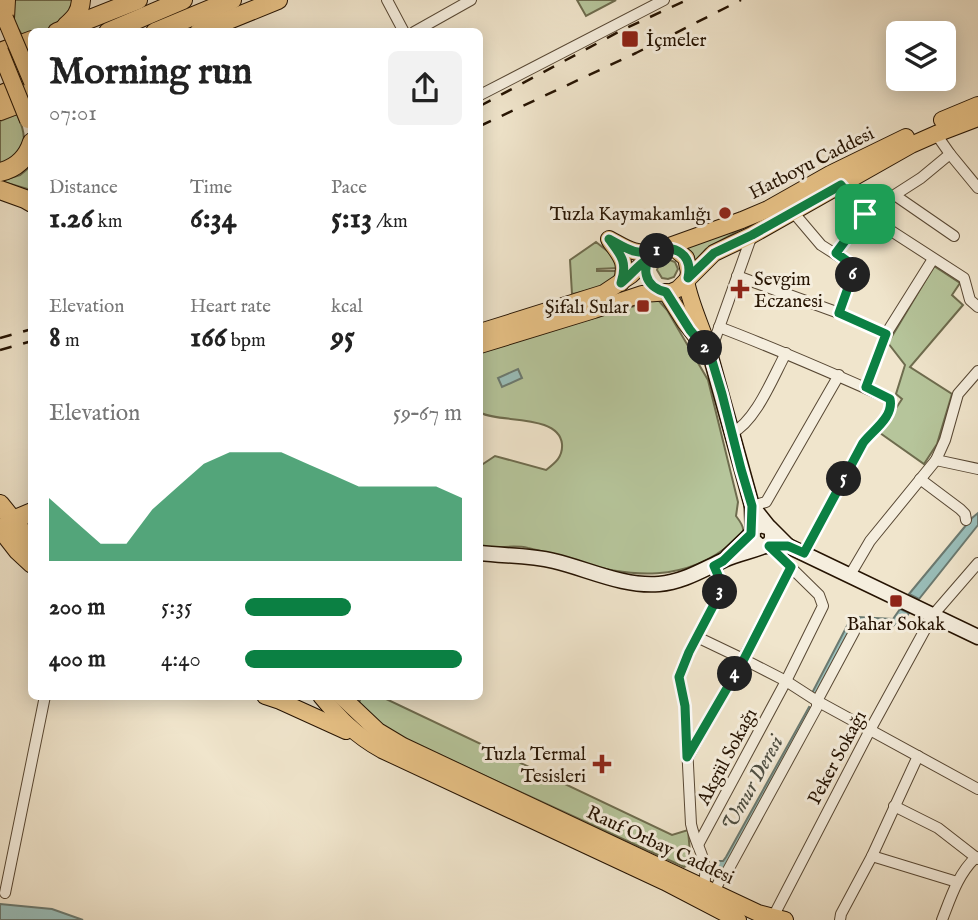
<!DOCTYPE html>
<html lang="en">
<head>
<meta charset="utf-8">
<style>
  body { margin:0; font-family:"IM FELL English",serif; background:#f2f2f2; color:#222; height:100vh; display:flex; flex-direction:column; font-size:26px; white-space:nowrap }
  * { box-sizing:border-box; margin:0 }
  p { font-size:23px; color:#767676 }
  .icon { flex:none; width:38px; height:38px; fill:none; stroke:currentColor; stroke-width:2; stroke-linecap:round; stroke-linejoin:round }
  .map { position:relative; flex:1; overflow:hidden }
  .details { position:absolute; left:28px; top:28px; width:455px; height:672px; display:flex; flex-direction:column; background:#fff; border-radius:10px; box-shadow:0 4px 18px #0003 }
  .details>* { flex:none }
  .tools { position:absolute; left:886px; top:21px; display:grid; gap:14px }
  .tools a { display:grid; place-items:center; width:70px; height:70px; border-radius:10px; background:#fff; box-shadow:0 4px 18px #0003; font-size:35px }
  .pin { position:absolute; display:grid; place-items:center; width:60px; height:60px; color:#fff; margin:-30px; border-radius:14px; box-shadow:0 4px 10px #0006 }
  .km { position:absolute; width:35px; height:35px; margin:-18px; border-radius:50%; background:#222; color:#fff; font-size:19px; line-height:35px; text-align:center }
  .round { display:grid; place-items:center; flex:none; width:74px; height:74px; border-radius:10px; background:#f2f2f2 }
  .head { display:flex; align-items:center; justify-content:space-between; height:119px; padding:0 21px }
  h1 { font-size:38px; font-weight:700; line-height:52px }
  .stats { display:grid; grid-template-columns:repeat(3,1fr); gap:10px; height:119px; padding:7px 21px }
  .stats div { display:grid; align-content:center }
  .stats b { font-size:30px; font-weight:700 }
  .stats small { font-size:19px; font-weight:400 }
  .stats p { font-size:19px }
  .chart { height:196px; padding:14px 21px }
  .chart p { display:flex; justify-content:space-between }
  .chart svg { width:100%; height:126px; margin-top:7px; fill:#0b8043; opacity:.7 }
  ul { padding:0 21px; list-style:none; font-size:23px }
  li { display:grid; grid-template-columns:112px 84px 1fr; align-items:center; height:52px }
  li i { height:18px; border-radius:9px; background:#0b8043 }
  .map>svg:first-child { display:block }
</style>
</head>
<body>
<div class="map">
<svg width="978" height="920" viewBox="0 0 978 920">
  <rect width="100%" height="100%" fill="#f0e5cc"/>
  <filter id="stains"><feTurbulence type="fractalNoise" baseFrequency=".00286" numOctaves="4"/><feColorMatrix values="0 0 0 0 .2 0 0 0 0 .09 0 0 0 0 .02 0 0 0 .5 -.17"/></filter>
  <radialGradient id="worn" r=".72"><stop offset=".6" stop-color="#630" stop-opacity="0"/><stop offset="1" stop-color="#630" stop-opacity=".3"/></radialGradient>
  <!-- green -->
  <g fill="#b6c59b" stroke="#6e6c4e" stroke-width="2">
    <path d="M8,0H75C69,22 54,31 32,32L31,36L22,35L19,30H15Z"/>
    <polygon points="577,0 616,0 586,16"/>
    <path d="M17,114C30,142 25,151 0,165V121Z"/>
    <polygon points="31,166 31,190 0,181 20,175"/>
    <polygon points="743,228 706,249 695,262 687,247"/>
    <path d="M596,242L611,254L619,268L597,269V271H618C610,288 589,290 572,294L570,260Z"/>
    <polygon points="667,259 675,262 678,269 674,277 668,279 662,278 657,270 660,262"/>
    <polygon points="934,266 960,283 952,295 963,305 910,367 952,394 937,444 924,464 880,433 902,399 896,394 905,365 888,343"/>
    <path d="M655,300L659,301L667,310L708,380L738,502L736,516C746,529 746,532 733,542C686,583 630,578 575,561C559,557 544,551 528,548C512,544 496,549 480,548V466L495,456L546,470C555,463 563,457 562,444C559,414 500,423 481,413L480,351Z"/>
    <polygon points="361,697 382,697 672,835 688,830 691,864 684,867 385,730 358,706"/>
  </g>
  <!-- water -->
  <g fill="#9abfbb" stroke="#6b7a71" stroke-width="2">
    <polygon points="518,369 522,378 502,387 498,378"/>
    <polygon points="978,513 978,525 919,599 909,594 972,518"/>
    <path d="M900,609L909,613C899,632 879,626 860,624L855,626L818,696L812,693L848,624L858,617L893,619Z"/>
    <polygon points="809,707 815,710 724,870 712,871 713,861 723,861 726,857"/>
    <polygon points="0,904 52,909 83,920 0,920"/>
  </g>
  <g fill="none" stroke-linecap="round" stroke-linejoin="round">
    <defs>
      <g id="street">
        <polyline points="387,0 404,32"/>
        <polyline points="414,32 471,0"/>
        <polyline points="480,95 664,0"/>
        <polyline points="936,134 950,154 978,188"/>
        <polyline points="841,185 865,214 964,278 970,300 978,307"/>
        <polyline points="896,196 954,236"/>
        <polyline points="793,212 821,245 854,266 854,271 839,313"/>
        <polyline points="836,253 865,214 921,178 950,154"/>
        <polyline points="737,276 839,313 886,334"/>
        <path d="M719,327C777,349 834,374 890,399C894,418 873,430 863,444L804,553"/>
        <polyline points="710,353 752,235"/>
        <polyline points="866,387 886,334 933,259"/>
        <path d="M732,433C756,421 773,377 786,353"/>
        <polyline points="936,460 978,469"/>
        <polyline points="920,479 960,509 965,514 966,520"/>
        <polyline points="752,506 766,502 839,375"/>
        <polyline points="850,575 870,541 936,460 945,440 958,394 978,371"/>
        <polyline points="697,637 743,659 786,681 817,701 978,789"/>
        <polyline points="688,757 743,659 791,567"/>
        <polyline points="894,806 938,828 978,859"/>
        <polyline points="698,845 786,681 823,606 819,595 769,546"/>
        <polyline points="872,856 957,882"/>
        <path d="M704,887C709,857 697,851 691,824L685,706L679,677L689,652L720,593V580L714,566"/>
        <polyline points="714,892 723,874 727,872 817,707 817,701 854,632"/>
        <polyline points="5,893 45,696"/>
        <polyline points="773,917 870,730 933,615 978,563"/>
        <polyline points="840,920 841,914 872,856 918,756"/>
        <path d="M942,920C951,897 958,874 976,857"/>
      </g>
      <g id="secondary">
        <polyline points="710,354 752,506 753,540 760,546 788,546 770,528 761,525 755,528 751,534 728,556"/>
        <polyline points="788,546 978,637"/>
        <path d="M480,553C505,556 529,555 554,561C588,569 623,587 659,584C683,582 702,570 724,560C738,553 755,551 769,544L772,539V531L752,506"/>
      </g>
      <g id="primary">
        <polyline points="942,120 978,105"/>
        <path d="M609,239C626,248 635,256 656,251"/>
        <path d="M610,241C622,257 628,264 621,283"/>
        <polyline points="661,249 742,220 768,209 830,174 906,137"/>
        <path d="M686,281C691,307 703,329 710,354"/>
        <polyline points="666,292 685,322 706,349"/>
        <polyline points="480,332 604,293 631,275 652,255 661,249 675,249 686,258 689,272 688,278"/>
        <polyline points="480,345 594,310 642,294 671,292 678,289 714,253 752,235 911,145 936,134 978,118"/>
        <polyline points="265,696 280,701 346,731"/>
        <path d="M321,696C340,719 355,735 382,750L665,882L738,920"/>
        <polyline points="341,696 378,731 403,746 758,913 785,920"/>
      </g>
      <g id="highway">
        <polyline points="5,18 6,0"/>
        <path d="M66,26C75,18 80,13 81,0"/>
        <polyline points="57,32 138,0"/>
        <polyline points="108,32 183,0"/>
        <polyline points="155,32 232,0"/>
        <polyline points="199,32 278,0"/>
        <polyline points="0,52 32,40"/>
        <polyline points="0,95 32,81"/>
        <polyline points="0,111 32,99"/>
        <path d="M0,172C17,168 27,158 32,142"/>
        <polyline points="0,190 25,199 32,203"/>
        <polyline points="0,504 32,544"/>
        <polyline points="0,528 18,551 32,564"/>
        <polyline points="6,528 13,520 32,512"/>
      </g>
    </defs>
    <!-- street casing -->
    <use href="#street" stroke="#584834" stroke-width="12"/>
    <!-- secondary casing -->
    <use href="#secondary" stroke="#251302" stroke-width="17"/>
    <!-- primary casing -->
    <use href="#primary" stroke="#251302" stroke-width="18"/>
    <!-- highway casing -->
    <use href="#highway" stroke="#251302" stroke-width="20"/>
    <!-- street -->
    <use href="#street" stroke="#f5eede" stroke-width="10"/>
    <!-- secondary -->
    <use href="#secondary" stroke="#f5eede" stroke-width="14"/>
    <!-- primary -->
    <use href="#primary" stroke="#e8c286" stroke-width="16"/>
    <!-- highway -->
    <use href="#highway" stroke="#e8c286" stroke-width="18"/>
    <!-- rail -->
    <g stroke="#251302" stroke-width="2.5" stroke-dasharray="12 12" stroke-linecap="butt">
      <polyline points="480,106 624,29 687,0"/>
      <polyline points="480,126 636,53 741,0"/>
      <polyline points="0,338 32,329"/>
      <polyline points="0,350 32,341"/>
    </g>
    <defs>
      <g id="primary-bridge">
        <polyline points="5,18 32,82"/>
        <polyline points="0,51 28,120"/>
      </g>
    </defs>
    <!-- primary-bridge casing -->
    <use href="#primary-bridge" stroke="#251302" stroke-width="18" stroke-linecap="butt"/>
    <!-- primary-bridge -->
    <use href="#primary-bridge" stroke="#e8c286" stroke-width="16"/>
  </g>
  <g fill="none" stroke-linecap="round" stroke-linejoin="round">
    <defs>
      <path id="route" d="M865,214L841,185L752,235L714,253L688,278C690,269 689,259 681,253C660,237 636,271 621,283C628,262 621,255 609,239C626,248 635,256 656,251C639,266 644,287 666,292L690,330L710,354L722,394L741,469L752,506L751,534L723,561L714,566L720,580V593L689,652L679,677L685,706L687,757L744,659L791,567L769,546H788L804,553L863,443C873,430 894,417 890,399L866,387L886,334L839,313L854,271V266L836,253L865,214"/>
    </defs>
    <!-- route casing -->
    <use href="#route" stroke="#fff" stroke-width="14"/>
    <!-- route -->
    <use href="#route" stroke="#0b8043" stroke-width="9"/>
  </g>
  <!-- markers -->
  <g fill="#8f2418" stroke="#f5eede" stroke-width="2.5">
    <rect x="621" y="30" width="18" height="18" rx="3.5"/>
    <circle cx="725" cy="213" r="7"/>
    <path d="M736.5 278.5h7v7h7v7h-7v7h-7v-7h-7v-7h7z"/>
    <rect x="636" y="299" width="14" height="14" rx="3.5"/>
    <rect x="889" y="594" width="14" height="14" rx="3.5"/>
    <path d="M598.5 753.5h7v7h7v7h-7v7h-7v-7h-7v-7h7z"/>
  </g>
  <g text-anchor="middle" stroke-width="6" stroke-linejoin="round" paint-order="stroke">
    <!-- poi labels -->
    <g font-size="19" fill="#251302" stroke="#f5eede" text-anchor="end">
      <text x="646" y="46" text-anchor="start">İçmeler</text>
      <text x="711" y="220">Tuzla Kaymakamlığı</text>
      <text x="754" y="285" text-anchor="start">Sevgim<tspan x="754" dy="22">Eczanesi</tspan></text>
      <text x="629" y="313">Şifalı Sular</text>
      <text x="896" y="630" text-anchor="middle">Bahar Sokak</text>
      <text x="586" y="760">Tuzla Termal<tspan x="586" dy="22">Tesisleri</tspan></text>
    </g>
    <!-- street labels -->
    <g font-size="19" fill="#251302" stroke="#f5eede">
      <text transform="translate(811 162) rotate(-27)" y="7">Hatboyu Caddesi</text>
      <text transform="translate(726 756) rotate(-62)" y="7">Akgül Sokağı</text>
      <text transform="translate(836 757) rotate(-62)" y="7">Peker Sokağı</text>
      <text transform="translate(661 844) rotate(25)" y="7">Rauf Orbay Caddesi</text>
    </g>
    <!-- water labels -->
    <g font-size="21" font-style="italic" fill="#4e4f43" stroke="#f5eede">
      <text transform="translate(752 783) rotate(-61)" y="7">Umur Deresi</text>
    </g>
  </g>
  <rect width="100%" height="100%" filter="url(#stains)"/>
  <rect width="100%" height="100%" fill="url(#worn)"/>
</svg>
<div class="tools">
<a><svg class="icon" aria-label="layers" viewBox="0 0 24 24"><path d="M12 4l9 5-9 5-9-5zM3 14l9 5 9-5"/></svg></a>
</div>
<div class="pin" style="left:865px;top:214px;background:#1e9e55"><svg class="icon" aria-label="arrive" viewBox="0 0 24 24"><path d="M6 21V4h12l-3 4 3 4H6"/></svg></div>
<b class="km" style="left:657px;top:251px">1</b>
<b class="km" style="left:705px;top:348px">2</b>
<b class="km" style="left:720px;top:592px">3</b>
<b class="km" style="left:735px;top:674px">4</b>
<b class="km" style="left:844px;top:479px">5</b>
<b class="km" style="left:853px;top:275px">6</b>
<section class="details">
<div class="head"><div><h1>Morning run</h1><p>07:01</p></div><a class="round"><svg class="icon" aria-label="share" viewBox="0 0 24 24"><path d="M12 15V3M7 8l5-5 5 5M5 13v7h14v-7"/></svg></a></div>
<div class="stats">
<div><p>Distance</p><b>1.26<small> km</small></b></div>
<div><p>Time</p><b>6:34</b></div>
<div><p>Pace</p><b>5:13<small> /km</small></b></div>
</div>
<div class="stats">
<div><p>Elevation</p><b>8<small> m</small></b></div>
<div><p>Heart rate</p><b>166<small> bpm</small></b></div>
<div><p>kcal</p><b>95</b></div>
</div>
<div class="chart"><p><span>Elevation</span>59–67 m</p>
<svg viewBox="0 0 160 44" preserveAspectRatio="none"><path d="M0 44V22L10 30L20 38L30 38L40 26L50 18L60 10L70 6L80 6L90 6L100 10L110 14L120 18L130 18L140 18L150 18L160 22V44z"/></svg>
</div>
<ul>
<li><b>200 m</b>5:35<i style="width:49%"></i></li>
<li><b>400 m</b>4:40<i style="width:100%"></i></li>
</ul>
</section>
</div>
</body>
</html>
